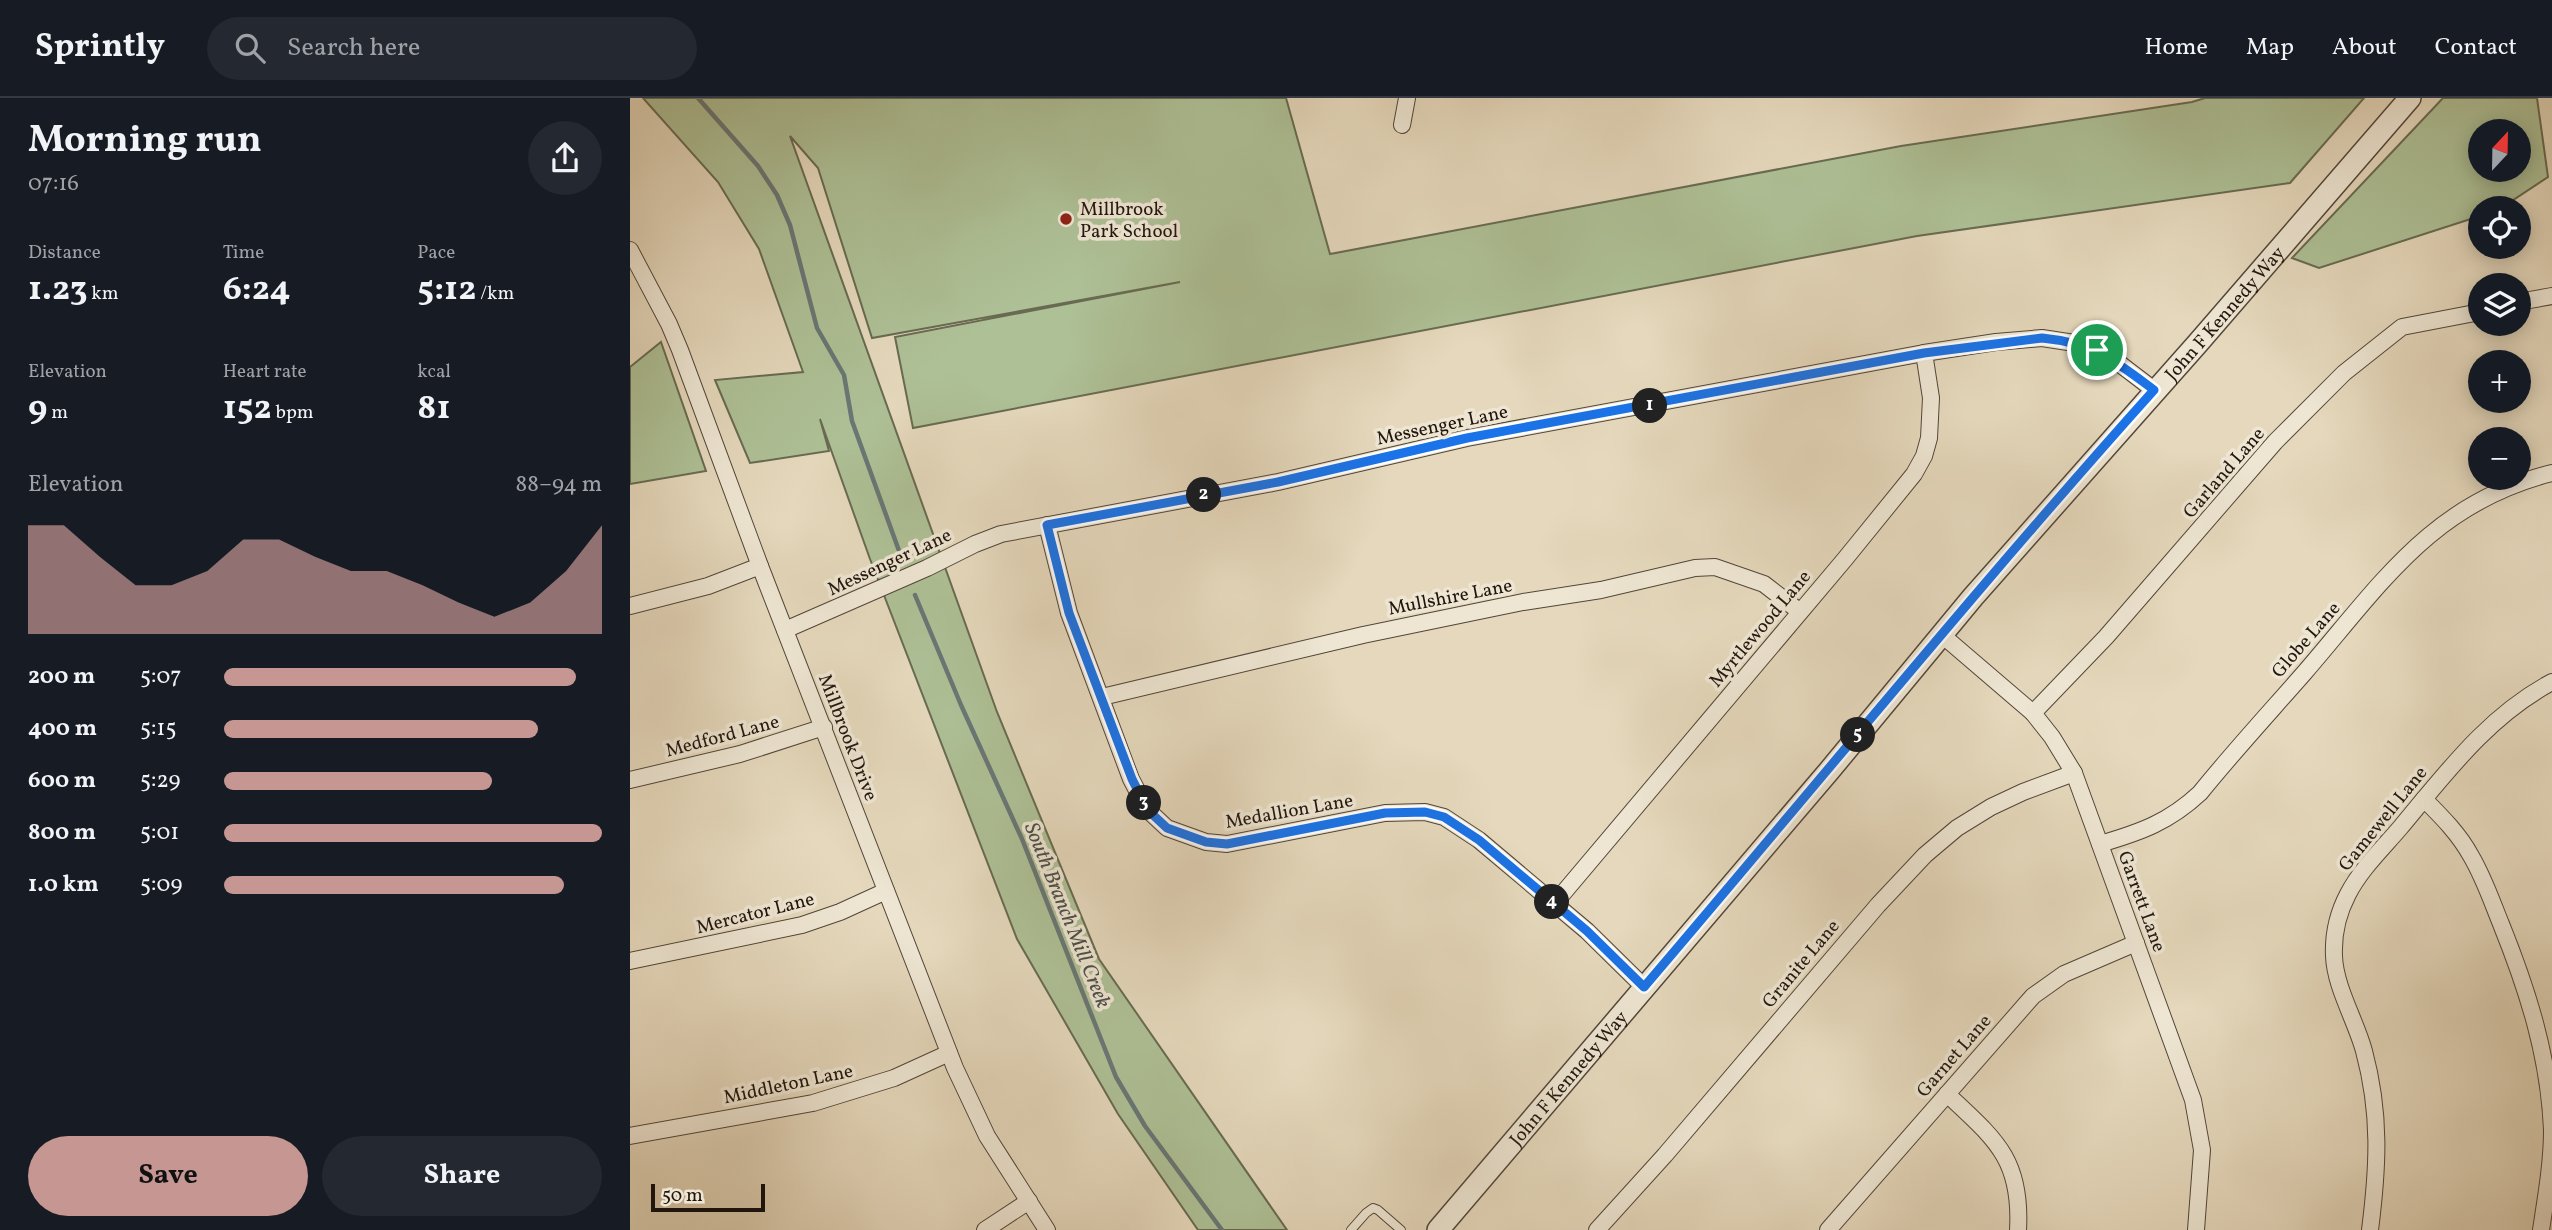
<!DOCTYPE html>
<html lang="en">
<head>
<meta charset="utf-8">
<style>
  body { margin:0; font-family:Vollkorn,serif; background:#242831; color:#f1f3f6; height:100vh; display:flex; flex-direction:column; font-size:26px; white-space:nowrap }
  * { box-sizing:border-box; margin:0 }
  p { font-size:23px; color:#9ea1a6 }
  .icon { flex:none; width:38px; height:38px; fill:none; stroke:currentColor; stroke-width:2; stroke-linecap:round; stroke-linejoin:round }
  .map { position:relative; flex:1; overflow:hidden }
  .details { display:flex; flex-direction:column; background:#171b24; width:630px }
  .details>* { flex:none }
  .needle { width:46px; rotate:22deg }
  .fabs { position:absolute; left:1838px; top:21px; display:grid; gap:14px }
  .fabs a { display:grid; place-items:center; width:63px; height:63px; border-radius:50%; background:#171b24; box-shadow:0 4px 18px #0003; font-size:35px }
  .scale { position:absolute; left:21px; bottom:18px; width:114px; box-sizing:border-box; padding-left:7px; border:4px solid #21160e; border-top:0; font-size:19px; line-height:24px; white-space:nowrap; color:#21160e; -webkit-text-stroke:5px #eee6d3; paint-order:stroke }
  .pin { position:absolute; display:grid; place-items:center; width:60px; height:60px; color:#fff; margin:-30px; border:4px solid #fff; border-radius:50%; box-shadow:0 2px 7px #0007 }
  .km { position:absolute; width:35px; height:35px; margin:-18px; border-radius:50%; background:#222; color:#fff; font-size:19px; line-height:35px; text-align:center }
  .round { display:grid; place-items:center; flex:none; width:74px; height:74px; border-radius:37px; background:#242831 }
  .overview { display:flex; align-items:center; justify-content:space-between; height:119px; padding:0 28px }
  h1 { font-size:38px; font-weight:700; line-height:52px }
  .stats { display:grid; grid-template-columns:repeat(3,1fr); gap:10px; height:119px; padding:7px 28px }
  .stats div { display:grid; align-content:center }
  .stats b { font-size:35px; font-weight:700 }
  .stats small { font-size:19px; font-weight:400 }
  .stats p { font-size:19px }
  .chart { height:196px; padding:14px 28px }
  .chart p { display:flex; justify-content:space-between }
  .chart svg { width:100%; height:126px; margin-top:7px; fill:#c59692; opacity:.7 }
  .action { display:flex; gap:14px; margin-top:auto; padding:14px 28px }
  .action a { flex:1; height:80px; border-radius:42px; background:#c59692; color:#111; font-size:28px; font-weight:700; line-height:80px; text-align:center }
  .action a+a { background:#242831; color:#f1f3f6 }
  ul { padding:0 28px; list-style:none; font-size:23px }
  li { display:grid; grid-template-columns:112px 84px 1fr; align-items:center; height:52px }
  li i { height:18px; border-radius:9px; background:#c59692 }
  header { display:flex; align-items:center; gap:42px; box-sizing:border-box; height:98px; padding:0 35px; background:#171b24; border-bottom:2px solid #363941 }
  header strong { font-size:33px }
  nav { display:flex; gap:38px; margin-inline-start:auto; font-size:24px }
  .search { width:490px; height:63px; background:#242831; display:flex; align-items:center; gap:18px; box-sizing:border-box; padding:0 24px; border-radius:38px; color:#9ea1a6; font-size:26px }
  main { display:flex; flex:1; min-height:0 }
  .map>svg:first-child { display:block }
</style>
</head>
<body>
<header>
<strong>Sprintly</strong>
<div class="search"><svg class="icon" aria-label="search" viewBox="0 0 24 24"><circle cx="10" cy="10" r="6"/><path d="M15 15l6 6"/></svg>Search here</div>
<nav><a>Home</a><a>Map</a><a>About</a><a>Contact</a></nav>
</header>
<main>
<section class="details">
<div class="overview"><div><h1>Morning run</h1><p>07:16</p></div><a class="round"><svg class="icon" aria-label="share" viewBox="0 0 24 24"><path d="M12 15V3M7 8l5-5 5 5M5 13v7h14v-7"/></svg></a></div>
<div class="stats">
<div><p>Distance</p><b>1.23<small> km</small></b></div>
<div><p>Time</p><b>6:24</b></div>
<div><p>Pace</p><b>5:12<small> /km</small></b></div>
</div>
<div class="stats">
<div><p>Elevation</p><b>9<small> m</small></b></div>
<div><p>Heart rate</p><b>152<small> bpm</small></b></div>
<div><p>kcal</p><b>81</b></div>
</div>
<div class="chart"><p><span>Elevation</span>88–94 m</p>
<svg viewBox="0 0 160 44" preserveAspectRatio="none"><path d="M0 44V6L10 6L20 17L30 27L40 27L50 22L60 11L70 11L80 17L90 22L100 22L110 27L120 33L130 38L140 33L150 22L160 6V44z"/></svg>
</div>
<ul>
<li><b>200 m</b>5:07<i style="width:93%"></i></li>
<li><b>400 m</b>5:15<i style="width:83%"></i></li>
<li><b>600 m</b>5:29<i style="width:71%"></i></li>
<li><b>800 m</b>5:01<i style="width:100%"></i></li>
<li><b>1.0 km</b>5:09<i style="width:90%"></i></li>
</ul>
<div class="action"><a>Save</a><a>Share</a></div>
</section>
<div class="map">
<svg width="1922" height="1132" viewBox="0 0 1922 1132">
  <rect width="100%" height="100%" fill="#e5d8bc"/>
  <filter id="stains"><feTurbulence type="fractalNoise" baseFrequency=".00286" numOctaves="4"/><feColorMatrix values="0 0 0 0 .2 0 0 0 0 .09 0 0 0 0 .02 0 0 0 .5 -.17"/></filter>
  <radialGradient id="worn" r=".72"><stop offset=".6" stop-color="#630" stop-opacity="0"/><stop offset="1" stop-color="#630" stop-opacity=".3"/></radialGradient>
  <!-- green -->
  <g fill="#aec096" stroke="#686b52" stroke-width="2" fill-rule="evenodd">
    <polygon points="13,0 656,0 700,156 1271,48 1562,4 1575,0 1734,0 1660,85 1287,138 283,330 265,239 550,184 242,240 188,70 160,38 367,614 469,861 657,1132 568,1132 488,1016 387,841 240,461 190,321 199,353 120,365 85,282 173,274 129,151 88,84"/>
    <path d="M1813,0H1907L1918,79L1871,110H1850V118L1689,170L1662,160ZM1850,33H1888V72H1850Z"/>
    <polygon points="31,244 76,373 0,386 0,269"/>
  </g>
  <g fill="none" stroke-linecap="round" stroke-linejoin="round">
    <!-- stream -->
    <g stroke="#697775" stroke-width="4.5">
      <polyline points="68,0 128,68 147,97 160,127 187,230 214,277 222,323 272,461"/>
      <polyline points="285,497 331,607 392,741 486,979 515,1028 592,1132"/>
    </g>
    <defs>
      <polyline id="service" points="721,1132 736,1115 743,1110 748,1112 771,1132"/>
      <g id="minor">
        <polyline points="772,27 777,0"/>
        <polyline points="0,152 39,226 50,252 130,468 325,970 357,1038 417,1132"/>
        <polyline points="1888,204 1922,198"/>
        <polyline points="417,427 439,515 501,681 511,700 522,716 537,730 576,744 597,746 755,715 795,714 814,719 849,742 957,833 1014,889"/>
        <polyline points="0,508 78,488 130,468"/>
        <polyline points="155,532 297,470 345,446 371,436 648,384 837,340 1294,255 1366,244 1412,240 1451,246 1490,266 1524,292"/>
        <polyline points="1312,537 1403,615 1422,639 1444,675 1563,1002 1572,1052 1566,1132"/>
        <polyline points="472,599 733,537 893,504 971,492 1065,470 1085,469 1134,486 1169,513"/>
        <polyline points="1403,615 1476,539 1645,344 1714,275 1772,229 1850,214"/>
        <polyline points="0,682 110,656 194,629"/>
        <path d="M1794,701C1812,719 1829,736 1841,758C1854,780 1862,804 1871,826C1898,893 1919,959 1922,1032C1922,1065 1916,1099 1911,1132"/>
        <path d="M1470,746C1511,734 1539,724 1570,695C1604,653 1640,614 1675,574C1751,486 1802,405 1922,375"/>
        <polyline points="924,806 1215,461 1284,376 1294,358 1299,340 1301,300 1294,255"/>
        <polyline points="0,863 172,827 210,814 256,793"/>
        <path d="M1317,996C1365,1041 1392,1061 1388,1132"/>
        <polyline points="0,1038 183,1005 264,980 319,955"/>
        <polyline points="355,1132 399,1103"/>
        <polyline points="967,1132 1035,1057 1248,807 1295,757 1327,730 1361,709 1393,694 1444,675"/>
        <polyline points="1198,1132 1403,898 1434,876 1506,845"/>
        <path d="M1740,1132C1748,1069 1751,1016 1734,953C1726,923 1705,889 1704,858C1703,836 1708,815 1718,796C1731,771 1752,751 1770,730C1816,675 1858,618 1922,584"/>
      </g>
      <g id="tertiary">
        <path id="s1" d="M808,1132L1199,673L1343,499L1568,245L1780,0"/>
      </g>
    </defs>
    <!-- service casing -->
    <use href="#service" stroke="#52463a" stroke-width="10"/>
    <!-- minor casing -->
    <use href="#minor" stroke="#52463a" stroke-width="18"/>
    <!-- tertiary casing -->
    <use href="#tertiary" stroke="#52463a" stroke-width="24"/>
    <!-- service -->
    <use href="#service" stroke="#eee6d3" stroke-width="8"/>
    <!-- minor -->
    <use href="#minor" stroke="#eee6d3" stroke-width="16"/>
    <!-- tertiary -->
    <use href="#tertiary" stroke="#eee6d3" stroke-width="21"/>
  </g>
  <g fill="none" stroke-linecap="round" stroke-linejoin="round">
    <defs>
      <path id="route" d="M1412,240C1464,245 1484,262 1524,292C1349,487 1184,690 1014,889L957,833L849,742L814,719L795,714L755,715L597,746L576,744L537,730L522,716L511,699L502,681L439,515L417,427L648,384L837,340L1294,255Z"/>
    </defs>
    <!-- route casing -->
    <use href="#route" stroke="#fff" stroke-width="14"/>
    <!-- route -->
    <use href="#route" stroke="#1a73e8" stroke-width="9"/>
  </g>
  <!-- markers -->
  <circle fill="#8f2418" stroke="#eee6d3" stroke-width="2.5" cx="436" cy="121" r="7"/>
  <g text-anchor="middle" stroke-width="7" stroke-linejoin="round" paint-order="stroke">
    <!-- poi labels -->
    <g font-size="19" fill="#21160e" stroke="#eee6d3" text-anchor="start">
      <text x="450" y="117">Millbrook<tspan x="450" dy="22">Park School</tspan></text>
    </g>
    <!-- street labels -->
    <g font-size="19" fill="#21160e" stroke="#eee6d3">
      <text dy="7" stroke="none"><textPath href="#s1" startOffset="1208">John F Kennedy Way</textPath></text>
      <text transform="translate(812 326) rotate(-12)" y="7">Messenger Lane</text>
      <text transform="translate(1593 374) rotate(-49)" y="7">Garland Lane</text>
      <text transform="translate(259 463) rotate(-25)" y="7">Messenger Lane</text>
      <text transform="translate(820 498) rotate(-11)" y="7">Mullshire Lane</text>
      <text transform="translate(1129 530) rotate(-50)" y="7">Myrtlewood Lane</text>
      <text transform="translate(1675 541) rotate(-49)" y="7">Globe Lane</text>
      <text transform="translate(92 637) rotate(-15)" y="7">Medford Lane</text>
      <text transform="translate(219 639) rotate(69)" y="7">Millbrook Drive</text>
      <text transform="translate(659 712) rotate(-10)" y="7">Medallion Lane</text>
      <text transform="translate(1752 720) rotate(-51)" y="7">Gamewell Lane</text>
      <text transform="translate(1513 803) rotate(70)" y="7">Garrett Lane</text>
      <text transform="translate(125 814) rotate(-14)" y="7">Mercator Lane</text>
      <text transform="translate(1170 865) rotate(-50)" y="7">Granite Lane</text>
      <text transform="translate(1323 957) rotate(-49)" y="7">Garnet Lane</text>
      <text dy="7" stroke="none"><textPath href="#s1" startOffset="200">John F Kennedy Way</textPath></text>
      <text transform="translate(158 985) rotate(-12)" y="7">Middleton Lane</text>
    </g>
    <!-- water labels -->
    <g font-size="21" font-style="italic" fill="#4b4f4a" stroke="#eee6d3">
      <text transform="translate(438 817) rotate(68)" y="7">South Branch Mill Creek</text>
    </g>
  </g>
  <rect width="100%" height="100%" filter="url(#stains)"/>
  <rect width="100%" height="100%" fill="url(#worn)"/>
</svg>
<div class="fabs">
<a><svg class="needle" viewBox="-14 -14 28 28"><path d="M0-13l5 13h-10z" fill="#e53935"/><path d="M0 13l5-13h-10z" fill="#9ea1a6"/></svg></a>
<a><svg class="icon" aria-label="locate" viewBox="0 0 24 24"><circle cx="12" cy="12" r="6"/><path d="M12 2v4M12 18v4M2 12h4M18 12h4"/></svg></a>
<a><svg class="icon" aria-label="layers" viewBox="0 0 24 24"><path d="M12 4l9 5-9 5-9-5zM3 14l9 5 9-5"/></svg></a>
<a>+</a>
<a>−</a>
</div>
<div class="scale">50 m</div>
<div class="pin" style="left:1467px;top:252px;background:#1e9e55"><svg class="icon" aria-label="arrive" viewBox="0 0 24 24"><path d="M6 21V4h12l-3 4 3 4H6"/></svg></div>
<b class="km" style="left:1020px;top:308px">1</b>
<b class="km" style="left:574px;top:397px">2</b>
<b class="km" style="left:514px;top:705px">3</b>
<b class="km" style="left:922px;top:804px">4</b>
<b class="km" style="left:1228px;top:637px">5</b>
</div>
</main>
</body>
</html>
